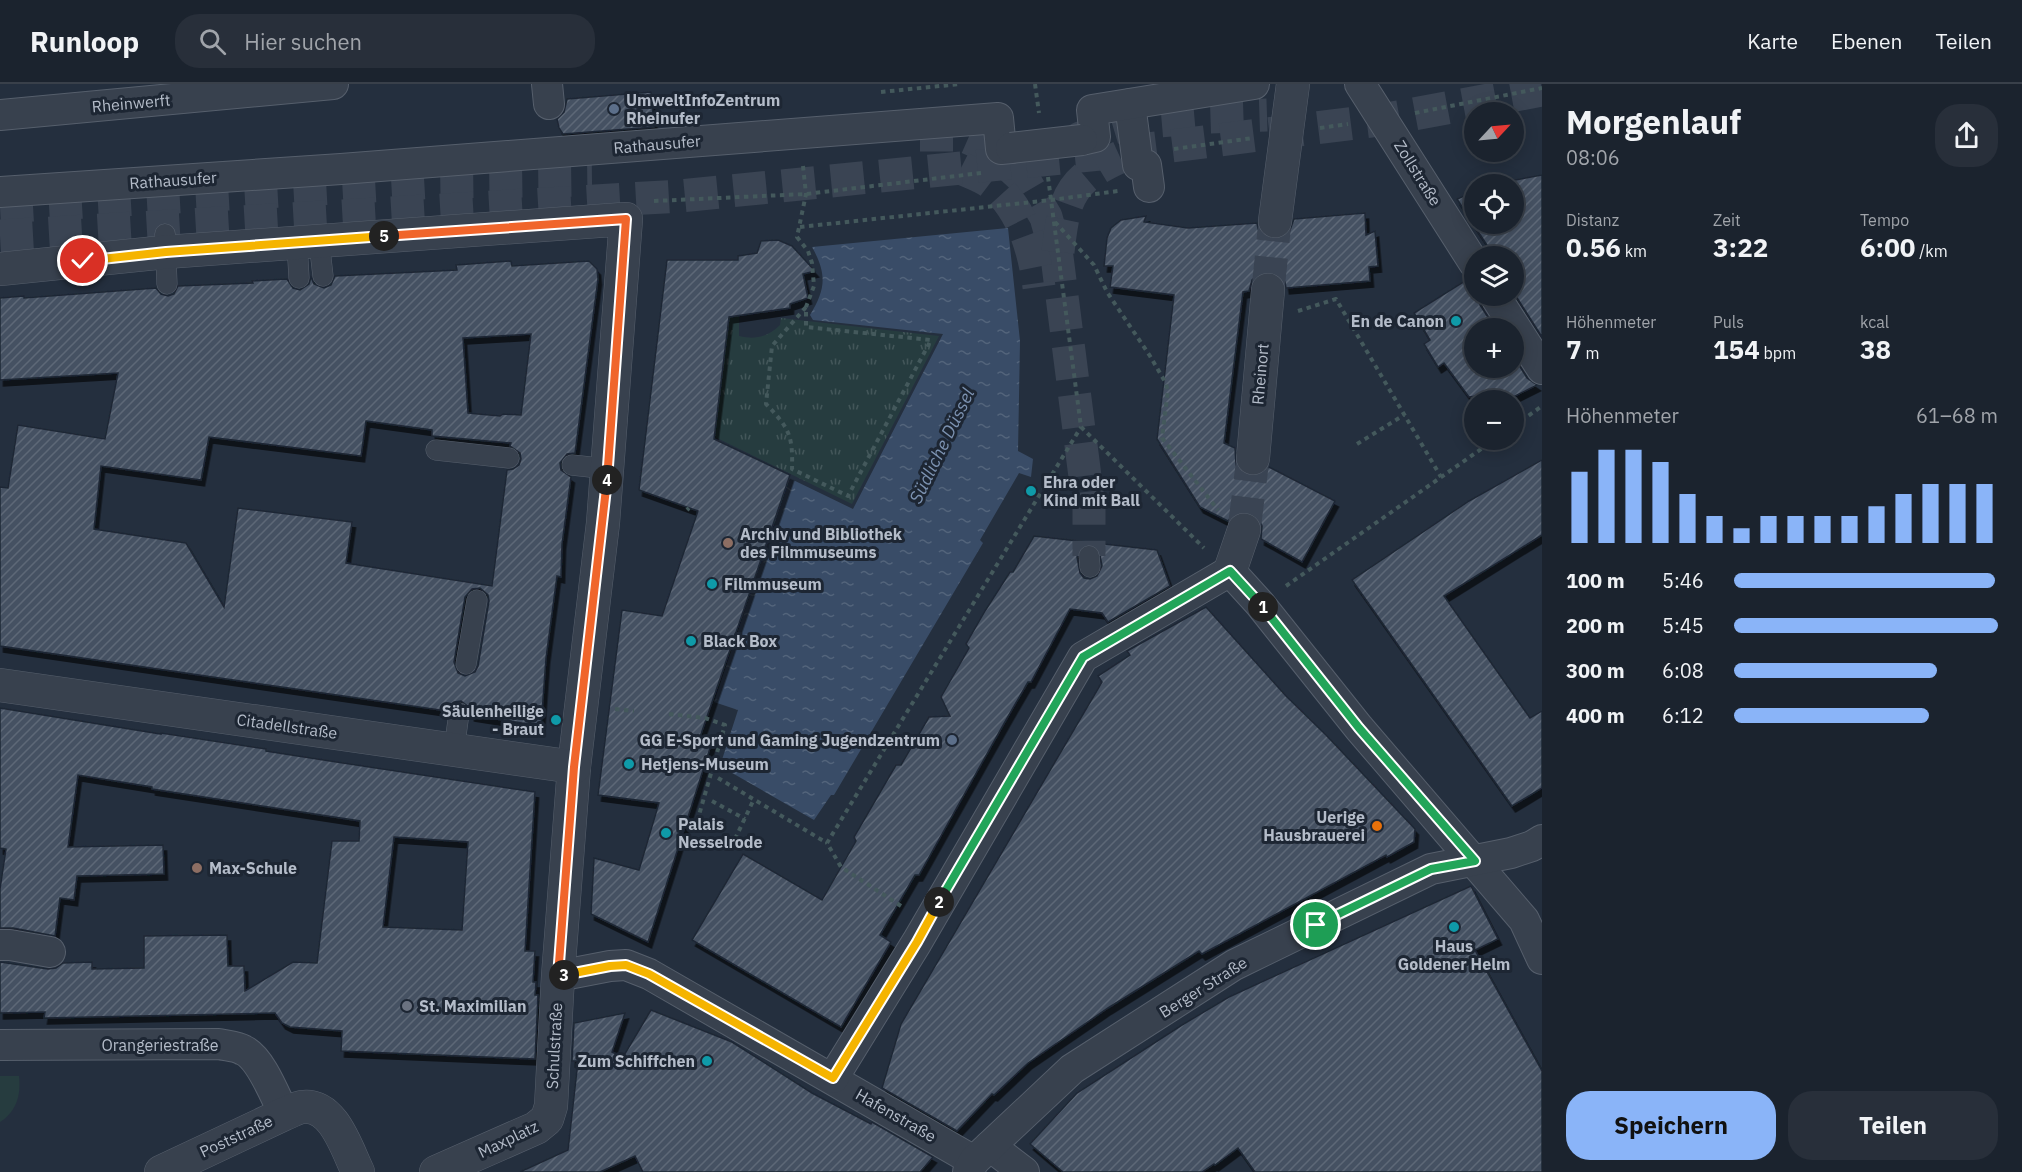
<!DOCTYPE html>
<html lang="de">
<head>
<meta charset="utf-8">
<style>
  body { margin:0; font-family:"IBM Plex Sans",sans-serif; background:#282f3a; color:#f1f3f6; height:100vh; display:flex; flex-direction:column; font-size:22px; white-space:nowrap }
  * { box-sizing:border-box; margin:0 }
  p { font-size:20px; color:#a0a4aa }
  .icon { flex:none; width:33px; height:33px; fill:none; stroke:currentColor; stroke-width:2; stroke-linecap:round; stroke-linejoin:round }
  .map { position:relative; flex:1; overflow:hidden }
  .drawer { display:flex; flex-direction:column; background:#1b232e; width:480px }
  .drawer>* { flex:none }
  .needle { width:39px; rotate:64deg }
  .fabs { position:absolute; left:1464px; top:18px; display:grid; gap:12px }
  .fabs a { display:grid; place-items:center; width:60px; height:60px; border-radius:50%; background:#1b232e; box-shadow:0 3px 15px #0003,0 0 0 2px #39404a; font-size:30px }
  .pin { position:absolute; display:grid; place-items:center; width:51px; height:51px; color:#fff; margin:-26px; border:3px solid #fff; border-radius:50%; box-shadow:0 2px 6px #0007 }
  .km { position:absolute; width:30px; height:30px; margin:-15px; border-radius:50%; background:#222; color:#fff; font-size:16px; line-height:30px; text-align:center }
  .round { display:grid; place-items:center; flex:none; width:63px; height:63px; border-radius:24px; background:#282f3a }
  .head { display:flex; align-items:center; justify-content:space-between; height:102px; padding:0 24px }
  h1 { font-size:33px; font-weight:800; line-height:45px }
  .figures { display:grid; grid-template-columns:repeat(3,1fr); gap:9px; height:102px; padding:6px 24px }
  .figures div { display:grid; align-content:center }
  .figures b { font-size:26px; font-weight:800 }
  .figures small { font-size:16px; font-weight:400 }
  .figures p { font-size:16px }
  .chart { height:168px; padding:12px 24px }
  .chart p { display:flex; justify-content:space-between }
  .chart svg { width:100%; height:108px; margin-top:6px; stroke:#8ab4f8; stroke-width:6 }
  .button { display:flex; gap:12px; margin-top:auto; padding:12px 24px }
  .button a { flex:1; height:69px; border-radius:24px; background:#8ab4f8; color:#111; font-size:24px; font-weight:800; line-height:69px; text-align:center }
  .button a+a { background:#282f3a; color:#f1f3f6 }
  ul { padding:0 24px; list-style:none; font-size:20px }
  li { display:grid; grid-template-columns:96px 72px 1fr; align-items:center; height:45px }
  li i { height:15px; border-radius:8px; background:#8ab4f8 }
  header { display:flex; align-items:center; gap:36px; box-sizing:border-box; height:84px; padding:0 30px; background:#1b232e; border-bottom:2px solid #39404a }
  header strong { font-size:28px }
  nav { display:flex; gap:33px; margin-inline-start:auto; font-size:21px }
  .search { width:420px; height:54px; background:#282f3a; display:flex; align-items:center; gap:15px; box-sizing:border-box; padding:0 21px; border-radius:24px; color:#a0a4aa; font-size:22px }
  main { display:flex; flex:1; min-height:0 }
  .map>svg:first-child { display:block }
</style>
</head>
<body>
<header>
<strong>Runloop</strong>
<div class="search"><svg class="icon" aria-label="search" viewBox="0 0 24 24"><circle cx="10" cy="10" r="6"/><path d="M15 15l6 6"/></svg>Hier suchen</div>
<nav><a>Karte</a><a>Ebenen</a><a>Teilen</a></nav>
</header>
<main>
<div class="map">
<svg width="1542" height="1088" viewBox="0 0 1542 1088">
  <defs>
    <pattern id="park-tufts" width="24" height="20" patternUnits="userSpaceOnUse" patternTransform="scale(1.5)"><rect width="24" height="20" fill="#263c3f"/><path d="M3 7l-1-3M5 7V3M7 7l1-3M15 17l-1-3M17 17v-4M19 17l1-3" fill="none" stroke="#435659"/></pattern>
    <pattern id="water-ripples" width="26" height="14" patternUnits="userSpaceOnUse" patternTransform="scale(1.5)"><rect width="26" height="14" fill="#394c67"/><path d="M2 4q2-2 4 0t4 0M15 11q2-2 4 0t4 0" fill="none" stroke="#53647b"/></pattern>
    <pattern id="building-hatch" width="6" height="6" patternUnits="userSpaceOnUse" patternTransform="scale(1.5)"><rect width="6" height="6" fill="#455162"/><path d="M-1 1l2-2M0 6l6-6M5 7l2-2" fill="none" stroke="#5d6877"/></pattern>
    <filter id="shadow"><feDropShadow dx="3.5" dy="6" stdDeviation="0" flood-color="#0009"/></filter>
  </defs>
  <rect width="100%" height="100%" fill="#242f3e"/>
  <!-- grass -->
  <path fill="#263c3f" d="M0,992H19C21,1011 17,1027 0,1038Z"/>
  <!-- park -->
  <path fill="url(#park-tufts)" d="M729,220L739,225V252C755,256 768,253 780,241L781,234L939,252L852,420L713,352Z"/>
  <!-- water -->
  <path fill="url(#water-ripples)" d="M1008,144L1020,257L1018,367L1033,375L1031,393L1019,389L980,456L983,459L834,711H831L814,736L720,682L738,626L714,618L789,394L853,425L943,250L813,236L810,231C826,205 827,190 812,163Z"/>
  <!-- building -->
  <g fill="url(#building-hatch)" stroke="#1f2835" stroke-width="1.5" fill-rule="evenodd" filter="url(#shadow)">
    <polygon points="651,8 654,43 563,50 559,44 557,35 564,28 567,15"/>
    <polygon points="1542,91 1542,253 1514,209 1514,172 1494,172 1457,115 1474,108 1474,140 1514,140 1514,100 1494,100"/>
    <polygon points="1365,129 1366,151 1375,147 1378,182 1369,183 1370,197 1286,204 1285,198 1279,191 1269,187 1260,189 1252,196 1249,207 1243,208 1224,359 1235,364 1236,381 1243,390 1252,393 1260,391 1269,383 1335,417 1302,478 1261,455 1262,442 1258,434 1251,429 1240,428 1232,432 1228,437 1200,423 1157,355 1174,211 1110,203 1113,182 1104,182 1107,154 1111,144 1121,136 1146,132 1144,138 1188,144 1257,139 1258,145 1263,151 1273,156 1282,154 1289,149 1294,135"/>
    <polygon points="778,156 792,162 815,187 803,190 808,214 790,220 790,224 729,233 714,355 790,391 699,656 712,658 648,858 591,830 594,774 639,786 659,719 598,711 622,526 662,532 698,427 639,406 667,176 738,176 738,172 757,169 761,157"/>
    <path d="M511,177L512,182L589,177L597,185L598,195L575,369L567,370L560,379L561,386L571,393L562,460L561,493L557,492L546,574L541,642L471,631L470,624L461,617L454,618L447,627L0,562V403L8,404L18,341L105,355L118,289L0,296V214L24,212V214L156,204L161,210L168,212L174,210L178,202L253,199L252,197L287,195L293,204L300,206L309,200L311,193L314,200L324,204L331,201L335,192L457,186L456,181ZM531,250L521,331L503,330L500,332L468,329L463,254ZM366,337L432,346V352L511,359L510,362L520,369L521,375L519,381L513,385L507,386L492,502L346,479L352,438L238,424L224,523L186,459L94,445L101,382L201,396L209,353L361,372ZM480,504L488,511L489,517L478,582L475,588L465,592L458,589L454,578L465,513L472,505Z"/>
    <polygon points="1468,195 1474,196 1474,212 1478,212 1480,221 1495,244 1474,244 1474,284 1514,284 1514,273 1527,294 1537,301 1507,316 1495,316 1491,310 1469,313 1444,279 1438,283 1424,260 1430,256 1414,229"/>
    <polygon points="1542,376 1542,451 1444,512 1530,634 1542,627 1542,704 1512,722 1352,496 1469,417"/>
    <path d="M1034,452L1157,466L1170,502L1108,538L1102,529L1070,525L1031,598H1028L1006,636L919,791H915L880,851L891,858L841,943L692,856L743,770L822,816L856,757L854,753L896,681H901L929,633L950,632L941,613L969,564L966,560L985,527L1010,488H1013ZM1089,460L1095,461L1099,466L1102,482L1097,492L1090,495L1084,494L1080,489L1077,473L1082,463Z"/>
    <polygon points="1206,523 1286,612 1326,651 1415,745 1414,758 1387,773 1386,771 1202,870 1199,867 1108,924 1028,979 994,1011 992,1010 957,1047 882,1004 901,940 1102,598 1098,592 1130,571 1127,567"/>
    <path d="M0,624L161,650V649L266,665V667L343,679L535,708L525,867H535L533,898H536L535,911H538L535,975L341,967L342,947L290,943L282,939L275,929L44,934L45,928L0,929V878L48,885L56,884L63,879L92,878V885L144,884V852L227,851L228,882H244L245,907L293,878L317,879L332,757H359L360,737L152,705V703L78,691L68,763L163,761L164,790L77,792L74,816L60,814L55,852L13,844H0V805L6,765L0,764ZM394,753L468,758L462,846L383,843Z"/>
    <polygon points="1471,802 1498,855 1475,866 1542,987 1542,1088 1255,1088 1238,1064 1215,1081 1214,1080 1202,1088 1063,1088 1030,1060 1077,1009 1182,941 1229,913"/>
    <polygon points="651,926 732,958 812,1009 871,1040 872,1038 933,1073 920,1088 643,1088 635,1072 600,1088 520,1088 568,1066 578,977 572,977 574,939 625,929 612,968 623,973"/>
  </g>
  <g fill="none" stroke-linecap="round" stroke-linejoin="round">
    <!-- minor-tunnel -->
    <g stroke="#3a4453" stroke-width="33" stroke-dasharray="33 16" stroke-linecap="butt">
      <polyline points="1268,206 1275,137"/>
      <polyline points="1244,446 1253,374"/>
    </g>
    <!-- trunk-tunnel -->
    <g stroke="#3a4453" stroke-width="33" stroke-dasharray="33 16" stroke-linecap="butt">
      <polyline points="920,51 962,51 989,63 1023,94 1046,133 1057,173 1089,424 1089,472"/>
      <polyline points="1070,64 1080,54 1126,40 1207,33 1267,31"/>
      <path d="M961,84C971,89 982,92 991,99C1022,124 1034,165 1039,203"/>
      <polyline points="0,123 440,98 592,96"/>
      <polyline points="0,152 680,112 1132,67 1387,35 1542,6"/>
      <path d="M1058,168C1064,114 1069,96 1120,73"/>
    </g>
    <defs>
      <g id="service">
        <polyline points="165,150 167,200"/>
        <polyline points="319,157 323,192"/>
        <polyline points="297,159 299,194"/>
        <polyline points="436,366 509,374"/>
        <polyline points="572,381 608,385"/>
        <polyline points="1089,472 1090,483"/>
        <polyline points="466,580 477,516"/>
        <polyline points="454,666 459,629"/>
      </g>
      <g id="pedestrian">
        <polyline points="547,0 549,20"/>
        <polyline points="1360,0 1474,179"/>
        <polyline points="1130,20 1138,81 1146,81 1149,103"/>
        <polyline points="0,31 333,0"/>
        <polyline points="1082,56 1095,53 1092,26 1254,0"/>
        <polyline points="0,108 341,85 998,34 1001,65 1011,64"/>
        <polyline points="1495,212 1542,285"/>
        <polyline points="0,861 10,861 50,868"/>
        <polyline points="558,892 610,882 626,881 649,890 974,1077"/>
        <path d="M0,961L219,960C227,962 236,962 243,966C261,974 275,1012 284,1030"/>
        <polyline points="833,994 917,858 1083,573 1230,487 1260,520 1359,644 1524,836 1542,875"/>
        <polyline points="990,1062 1024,1088"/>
        <polyline points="968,1088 974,1077 1072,985 1234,881 1431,785 1511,769 1532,762 1542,756"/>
      </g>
      <g id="minor">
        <polyline points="1275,137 1293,0"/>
        <polyline points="0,185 166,168 626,135 603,439 574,683 558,892 551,1022 547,1035 536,1044 436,1088"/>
        <polyline points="1253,374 1268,206"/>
        <polyline points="1230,487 1244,446"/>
        <polyline points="0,601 574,683"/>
        <path d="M161,1088L284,1030C290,1028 296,1024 302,1023C334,1019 347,1066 358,1088"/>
      </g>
    </defs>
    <!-- service casing -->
    <use href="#service" stroke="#565f6c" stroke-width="21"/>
    <!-- pedestrian casing -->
    <use href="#pedestrian" stroke="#565f6c" stroke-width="32"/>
    <!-- minor casing -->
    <use href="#minor" stroke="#565f6c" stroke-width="34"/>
    <!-- path -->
    <g stroke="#44595c" stroke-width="4" stroke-dasharray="4.5 4.5" stroke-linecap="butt">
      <polyline points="1035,0 1039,29"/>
      <polyline points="881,8 960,0"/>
      <polyline points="1415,29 1542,4"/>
      <polyline points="1320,44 1348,40"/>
      <polyline points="1174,65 1253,54"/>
      <path d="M803,82L806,110L797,153L808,167L812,179L814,202L806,223V243L931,256L848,412L792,385C793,351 789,344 766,320L772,262L806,223"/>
      <polyline points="1048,93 1081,343 1204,464"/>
      <polyline points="654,117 806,110 981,89"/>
      <polyline points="1055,138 1094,181 1107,208 1150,272 1164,296 1168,306 1162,354 1218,426"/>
      <polyline points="800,143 1051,116 1118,107"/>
      <polyline points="1298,227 1336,215 1441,393"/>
      <polyline points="1514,342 1542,322"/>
      <polyline points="1357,360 1404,331"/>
      <polyline points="687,426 689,424"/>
      <polyline points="1286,502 1494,356"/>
      <polyline points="615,625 634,627"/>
      <polyline points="669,630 705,634 725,641 699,731"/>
      <polyline points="718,694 827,759"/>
      <polyline points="712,717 745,735"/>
      <polyline points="735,755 754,715"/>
      <polyline points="901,822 841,783 827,759 1081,343"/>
    </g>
    <!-- service -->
    <use href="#service" stroke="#38414e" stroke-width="20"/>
    <!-- pedestrian -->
    <use href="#pedestrian" stroke="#38414e" stroke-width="30"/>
    <!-- minor -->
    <use href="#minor" stroke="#38414e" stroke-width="33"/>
    <defs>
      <polyline id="pedestrian-bridge" points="1011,64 1082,56"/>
    </defs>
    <!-- pedestrian-bridge casing -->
    <use href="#pedestrian-bridge" stroke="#565f6c" stroke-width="32" stroke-linecap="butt"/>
    <!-- pedestrian-bridge -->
    <use href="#pedestrian-bridge" stroke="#38414e" stroke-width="30"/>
  </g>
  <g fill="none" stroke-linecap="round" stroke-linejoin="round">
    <defs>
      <polyline id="split-1" points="1263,523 1359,644 1475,777 1431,785 1316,841"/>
      <polyline id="split-2" points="939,818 1083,573 1230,487 1263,523"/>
      <polyline id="split-3" points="564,891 610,882 626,881 649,890 833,994 917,858 939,818"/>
      <polyline id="split-4" points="564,891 558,892 574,683 607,396"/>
      <polyline id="split-5" points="384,152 626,135 607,396"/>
      <polyline id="split-6" points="83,177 166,168 384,152"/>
    </defs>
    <!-- split-1 casing -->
    <use href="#split-1" stroke="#fff" stroke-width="12"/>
    <!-- split-2 casing -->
    <use href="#split-2" stroke="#fff" stroke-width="12"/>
    <!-- split-3 casing -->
    <use href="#split-3" stroke="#fff" stroke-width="12"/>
    <!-- split-4 casing -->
    <use href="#split-4" stroke="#fff" stroke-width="12"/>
    <!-- split-5 casing -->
    <use href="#split-5" stroke="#fff" stroke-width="12"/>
    <!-- split-6 casing -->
    <use href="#split-6" stroke="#fff" stroke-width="12"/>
    <!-- split-1 -->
    <use href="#split-1" stroke="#22a559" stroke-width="8"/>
    <!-- split-2 -->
    <use href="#split-2" stroke="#22a559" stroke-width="8"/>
    <!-- split-3 -->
    <use href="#split-3" stroke="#f5b400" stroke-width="8"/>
    <!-- split-4 -->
    <use href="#split-4" stroke="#f0652b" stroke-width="8"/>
    <!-- split-5 -->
    <use href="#split-5" stroke="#f0652b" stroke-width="8"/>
    <!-- split-6 -->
    <use href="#split-6" stroke="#f5b400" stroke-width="8"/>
  </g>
  <!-- markers -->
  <g fill="#5c6f8a" stroke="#1d2633" stroke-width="2">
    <circle cx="614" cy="25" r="6"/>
    <circle cx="952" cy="656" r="6"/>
  </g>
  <g fill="#0f9aa8" stroke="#1d2633" stroke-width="2">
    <circle cx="1456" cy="237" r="6"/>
    <circle cx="1031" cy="407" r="6"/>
    <circle cx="712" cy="500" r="6"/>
    <circle cx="691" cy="557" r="6"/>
    <circle cx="556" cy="636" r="6"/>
    <circle cx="629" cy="680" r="6"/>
    <circle cx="666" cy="749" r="6"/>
    <circle cx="1454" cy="843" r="6"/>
    <circle cx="707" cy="977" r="6"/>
  </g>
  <g fill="#8d6e63" stroke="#1d2633" stroke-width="2">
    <circle cx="728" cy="459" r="6"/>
    <circle cx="197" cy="784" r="6"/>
  </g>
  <circle fill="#e8710a" stroke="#1d2633" stroke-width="2" cx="1377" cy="742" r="6"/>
  <circle fill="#6b7280" stroke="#1d2633" stroke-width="2" cx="407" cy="922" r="6"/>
  <g text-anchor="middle" stroke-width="6" stroke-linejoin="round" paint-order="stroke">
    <!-- poi labels -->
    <g font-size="16" font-weight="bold" fill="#b4bcc9" stroke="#1d2633" text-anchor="start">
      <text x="626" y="22">UmweltInfoZentrum<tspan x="626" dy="18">Rheinufer</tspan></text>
      <text x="1444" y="243" text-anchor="end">En de Canon</text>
      <text x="1043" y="404">Ehra oder<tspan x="1043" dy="18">Kind mit Ball</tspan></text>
      <text x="740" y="456">Archiv und Bibliothek<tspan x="740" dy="18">des Filmmuseums</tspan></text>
      <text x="724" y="506">Filmmuseum</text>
      <text x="703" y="563">Black Box</text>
      <text x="544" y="633" text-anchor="end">Säulenheilige<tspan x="544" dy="18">- Braut</tspan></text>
      <text x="940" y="662" text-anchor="end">GG E-Sport und Gaming Jugendzentrum</text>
      <text x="641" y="686">Hetjens-Museum</text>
      <text x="1365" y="739" text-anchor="end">Uerige<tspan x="1365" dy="18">Hausbrauerei</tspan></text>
      <text x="678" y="746">Palais<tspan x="678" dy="18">Nesselrode</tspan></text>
      <text x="209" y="790">Max-Schule</text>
      <text x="1454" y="868" text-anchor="middle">Haus<tspan x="1454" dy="18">Goldener Helm</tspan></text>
      <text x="419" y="928">St. Maximilian</text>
      <text x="695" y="983" text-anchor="end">Zum Schiffchen</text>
    </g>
    <!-- street labels -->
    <g font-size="16" fill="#b4bcc9" stroke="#1d2633">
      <text transform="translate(131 19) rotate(-5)" y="6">Rheinwerft</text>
      <text transform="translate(657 60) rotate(-5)" y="6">Rathausufer</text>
      <text transform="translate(1418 89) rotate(58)" y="6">Zollstraße</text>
      <text transform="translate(173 96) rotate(-4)" y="6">Rathausufer</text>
      <text transform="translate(1260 290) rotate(-85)" y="6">Rheinort</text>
      <text transform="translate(287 642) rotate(8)" y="6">Citadellstraße</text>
      <text transform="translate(1203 903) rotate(-32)" y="6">Berger Straße</text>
      <text x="160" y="967">Orangeriestraße</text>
      <text transform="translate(554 962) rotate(-87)" y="6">Schulstraße</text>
      <text transform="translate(896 1031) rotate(30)" y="6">Hafenstraße</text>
      <text transform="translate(236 1052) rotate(-25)" y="6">Poststraße</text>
      <text transform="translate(508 1055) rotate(-26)" y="6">Maxplatz</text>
    </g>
    <!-- water labels -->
    <g font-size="18" font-style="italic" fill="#7c92b1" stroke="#1d2633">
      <text transform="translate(942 362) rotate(-64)" y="6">Südliche Düssel</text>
    </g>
  </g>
</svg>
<div class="fabs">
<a><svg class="needle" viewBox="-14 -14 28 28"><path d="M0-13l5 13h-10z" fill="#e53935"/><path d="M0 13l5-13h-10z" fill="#a0a4aa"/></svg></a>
<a><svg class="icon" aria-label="locate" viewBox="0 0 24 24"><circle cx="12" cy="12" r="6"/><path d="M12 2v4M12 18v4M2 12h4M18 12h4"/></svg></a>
<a><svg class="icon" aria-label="layers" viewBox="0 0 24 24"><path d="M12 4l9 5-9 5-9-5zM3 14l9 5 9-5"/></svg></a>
<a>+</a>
<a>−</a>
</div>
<div class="pin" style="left:1316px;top:841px;background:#1e9e55"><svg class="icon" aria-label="arrive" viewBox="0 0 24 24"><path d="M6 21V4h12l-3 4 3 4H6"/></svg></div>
<div class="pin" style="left:83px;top:177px;background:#d93025"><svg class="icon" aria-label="check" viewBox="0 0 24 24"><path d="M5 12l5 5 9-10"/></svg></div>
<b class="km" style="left:1263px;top:523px">1</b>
<b class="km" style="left:939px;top:818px">2</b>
<b class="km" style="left:564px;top:891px">3</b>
<b class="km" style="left:607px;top:396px">4</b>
<b class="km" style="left:384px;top:152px">5</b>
</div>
<section class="drawer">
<div class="head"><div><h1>Morgenlauf</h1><p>08:06</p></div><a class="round"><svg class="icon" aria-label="share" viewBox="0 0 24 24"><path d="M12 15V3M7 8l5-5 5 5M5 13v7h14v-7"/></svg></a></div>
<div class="figures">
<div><p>Distanz</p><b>0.56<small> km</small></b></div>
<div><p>Zeit</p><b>3:22</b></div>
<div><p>Tempo</p><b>6:00<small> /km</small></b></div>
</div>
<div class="figures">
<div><p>Höhenmeter</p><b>7<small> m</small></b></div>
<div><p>Puls</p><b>154<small> bpm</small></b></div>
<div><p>kcal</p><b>38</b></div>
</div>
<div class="chart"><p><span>Höhenmeter</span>61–68 m</p>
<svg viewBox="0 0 160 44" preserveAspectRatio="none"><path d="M5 44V15M15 44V6M25 44V6M35 44V11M45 44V24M55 44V33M65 44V38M75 44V33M85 44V33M95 44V33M105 44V33M115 44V29M125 44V24M135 44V20M145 44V20M155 44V20"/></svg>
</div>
<ul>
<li><b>100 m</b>5:46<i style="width:99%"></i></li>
<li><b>200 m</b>5:45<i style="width:100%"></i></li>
<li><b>300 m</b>6:08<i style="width:77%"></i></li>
<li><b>400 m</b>6:12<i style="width:74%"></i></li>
</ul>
<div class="button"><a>Speichern</a><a>Teilen</a></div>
</section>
</main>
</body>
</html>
